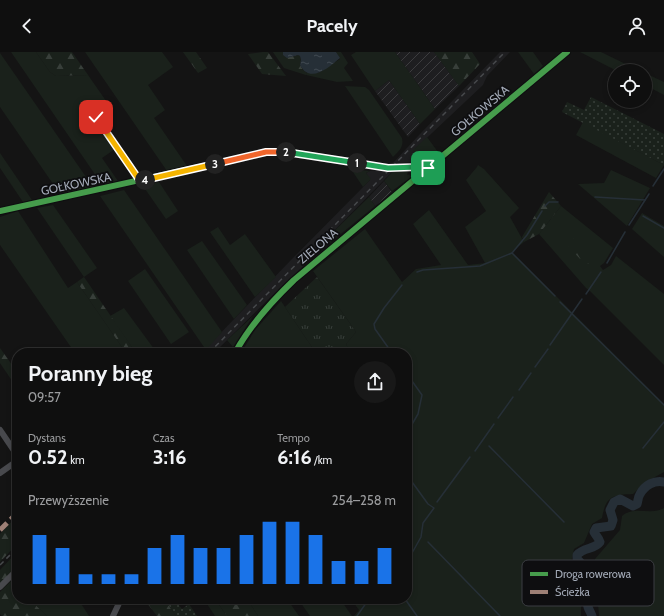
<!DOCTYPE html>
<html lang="pl">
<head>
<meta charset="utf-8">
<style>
  body { margin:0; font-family:Cabin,sans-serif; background:#181818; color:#f1f3f6; height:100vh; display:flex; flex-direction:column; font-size:15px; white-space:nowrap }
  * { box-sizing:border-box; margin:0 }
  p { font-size:13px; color:#9b9c9e }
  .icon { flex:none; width:22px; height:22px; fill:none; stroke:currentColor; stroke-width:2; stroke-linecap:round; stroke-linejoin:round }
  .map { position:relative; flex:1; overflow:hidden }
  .drawer { position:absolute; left:12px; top:296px; width:400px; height:256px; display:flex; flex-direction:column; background:#0f0f0f; border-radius:16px; box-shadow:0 2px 6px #0003,0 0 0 1px #2f2f2f }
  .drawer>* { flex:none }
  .buttons { position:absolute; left:608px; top:12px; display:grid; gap:8px }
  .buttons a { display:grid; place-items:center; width:44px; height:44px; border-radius:50%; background:#0f0f0f; box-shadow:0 2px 6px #0003,0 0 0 1px #2f2f2f; font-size:20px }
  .pin { position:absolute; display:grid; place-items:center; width:34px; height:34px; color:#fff; margin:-17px; border-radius:8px; box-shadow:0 2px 6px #0006 }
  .km { position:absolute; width:20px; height:20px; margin:-10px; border-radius:50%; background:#222; color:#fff; font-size:11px; line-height:20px; text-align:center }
  .round { display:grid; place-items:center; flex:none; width:42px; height:42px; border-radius:21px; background:#181818 }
  .overview { display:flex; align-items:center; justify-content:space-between; height:68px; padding:0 16px }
  h1 { font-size:22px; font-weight:800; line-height:30px }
  .stats { display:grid; grid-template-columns:repeat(3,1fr); gap:6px; height:68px; padding:4px 16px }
  .stats div { display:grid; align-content:center }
  .stats b { font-size:20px; font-weight:800 }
  .stats small { font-size:11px; font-weight:400 }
  .stats p { font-size:11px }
  .chart { height:112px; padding:8px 16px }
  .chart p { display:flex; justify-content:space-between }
  .chart svg { width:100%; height:72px; margin-top:4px; stroke:#1a73e8; stroke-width:6 }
  header { display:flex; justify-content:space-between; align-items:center; height:52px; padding:0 16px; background:#0f0f0f; font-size:18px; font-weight:800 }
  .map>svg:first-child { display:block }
</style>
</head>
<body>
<header><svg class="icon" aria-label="back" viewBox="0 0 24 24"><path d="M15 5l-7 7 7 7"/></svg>Pacely<svg class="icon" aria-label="person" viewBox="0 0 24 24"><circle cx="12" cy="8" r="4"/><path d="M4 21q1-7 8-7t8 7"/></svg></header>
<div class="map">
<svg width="664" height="564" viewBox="0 0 664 564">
  <defs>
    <pattern id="industrial-furrows" width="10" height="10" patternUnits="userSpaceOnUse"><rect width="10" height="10" fill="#1e1e20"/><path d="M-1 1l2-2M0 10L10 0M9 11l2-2" fill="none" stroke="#3c3c3e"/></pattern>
    <pattern id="forest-firs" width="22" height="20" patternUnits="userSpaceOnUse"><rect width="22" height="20" fill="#1a211b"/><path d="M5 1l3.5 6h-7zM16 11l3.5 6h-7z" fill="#383f3a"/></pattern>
    <pattern id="park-tufts" width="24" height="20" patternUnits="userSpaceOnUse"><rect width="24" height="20" fill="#1a211b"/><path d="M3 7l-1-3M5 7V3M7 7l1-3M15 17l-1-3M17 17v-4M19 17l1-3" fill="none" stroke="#383f3a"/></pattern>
    <pattern id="garden-dots" width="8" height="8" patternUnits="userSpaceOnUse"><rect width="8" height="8" fill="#1a211b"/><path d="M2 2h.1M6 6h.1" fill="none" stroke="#383f3a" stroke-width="1.8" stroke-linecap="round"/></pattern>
    <pattern id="water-ripples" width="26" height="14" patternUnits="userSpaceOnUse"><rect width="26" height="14" fill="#262f37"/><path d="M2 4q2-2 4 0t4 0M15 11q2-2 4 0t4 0" fill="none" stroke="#424a52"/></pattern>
  </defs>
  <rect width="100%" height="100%" fill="#141414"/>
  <!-- built -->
  <g fill="#1e1e20">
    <polygon points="500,0 510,0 487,24 483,33 414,98 421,110 393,111 420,82"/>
    <polygon points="386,117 393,119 320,193 321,198 287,229 214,301 203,301 211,291 290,209 370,128 366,121 370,119"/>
  </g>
  <!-- industrial -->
  <g fill="url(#industrial-furrows)">
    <polygon points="395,0 434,0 459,34 435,57"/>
    <polygon points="389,28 420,72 408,85 375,39"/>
    <polygon points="384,129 392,140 375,154 369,145"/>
  </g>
  <!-- grass -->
  <g fill="#1a211b">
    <polygon points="11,0 36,0 50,20 56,24 88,23 111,56 93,67 115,97 102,106 118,129 103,134"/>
    <polygon points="85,0 162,0 173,15 148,33 165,58 154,66 187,114 167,119"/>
    <polygon points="336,0 341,0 348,11 344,16 353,29 337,30 306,23 307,21 318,21 340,7"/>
    <polygon points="356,0 395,0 435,57 420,72 389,28 375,39 351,3"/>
    <polygon points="518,0 533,0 543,14 534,22"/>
    <polygon points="580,0 601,0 640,19 617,19"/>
    <polygon points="0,1 93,135 60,142 0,55"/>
    <polygon points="645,21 664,30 664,43 645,33"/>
    <path d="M345,34L365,35L369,38L402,86C404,95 399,99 393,105Z"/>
    <polygon points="583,70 664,113 656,126 576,83"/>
    <polygon points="427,85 438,100 421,110 413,98"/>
    <polygon points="0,101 32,148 23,150 0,116"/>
    <path d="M478,113L484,117L519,156L510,165L524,190L512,200L664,352V420L644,431L633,442C612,443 606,444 602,466L592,472L584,491L574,497L571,511L577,527L581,545V564H354L359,558L351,547H407V301H350L346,292L356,280L313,219L365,177L402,230L416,217L441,213L413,172L429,158L468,213L485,211L465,175L486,159L466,128L477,115Z"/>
    <polygon points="351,117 370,119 366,121 371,127 363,135"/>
    <polygon points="611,118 650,136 627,174 578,132 604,131"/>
    <polygon points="393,119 407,119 408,121 407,122 408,123 409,122 411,125 392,139 384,129"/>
    <polygon points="159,130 178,159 166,167 143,134"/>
    <polygon points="124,138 222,280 206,298 100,144"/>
    <polygon points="369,145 375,154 321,198 320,193"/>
    <polygon points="53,153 97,216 84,225 37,156"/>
    <polygon points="561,154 613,196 604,211 600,214 603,218 611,213 616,204 664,242 664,313 590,239 586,236 539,182"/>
    <polygon points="18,159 68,236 77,230 126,301 75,301 0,193 0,165"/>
    <polygon points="642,161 664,174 664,205 632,177"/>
    <polygon points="218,175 230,193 245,182 276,225 255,245 210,180"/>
    <polygon points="202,189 247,253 234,267 187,198"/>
    <polygon points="145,217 189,280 171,292 128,229"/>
    <polygon points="281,249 316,301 241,301 255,278"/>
    <polygon points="124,256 157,301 136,301 110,264"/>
    <polygon points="253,264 233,295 227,288"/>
    <path d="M664,456V564H599L598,552L592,530L595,507L620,478L622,464C635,453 651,464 664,456Z"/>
    <polygon points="29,547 52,547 58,553 62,547 78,547 89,564 47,564"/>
    <polygon points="214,547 215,547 227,564 215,564 207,552"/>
    <polygon points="247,547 256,547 258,548 260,547 287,547 299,564 258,564"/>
    <polygon points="298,547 340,547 352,564 310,564"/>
  </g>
  <!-- forest -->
  <g fill="url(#forest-firs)">
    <polygon points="36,0 72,0 88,23 56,24 50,20"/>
    <polygon points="183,0 196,0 207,16 198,21"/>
    <polygon points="263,0 268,0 286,24 262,22 248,2"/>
    <polygon points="273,0 283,0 283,3 291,5 298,3 300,4 301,9 300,13 303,18 307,21 306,23 284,16"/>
    <polygon points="434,0 472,0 480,12 459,34"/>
    <polygon points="549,140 561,154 539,182 524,190 522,185"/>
    <polygon points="566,179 596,210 589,212 583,210 569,195 566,187"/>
    <polygon points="84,225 136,301 126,301 77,230"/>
    <polygon points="0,296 17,320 17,336 0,311"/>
    <polygon points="17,464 17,492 0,510 0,482"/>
    <polygon points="17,500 17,515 0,532 0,518"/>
    <polygon points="11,529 17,535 17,547 29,547 47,564 2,564 0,562 0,540"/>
    <polygon points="144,547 164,547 176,564 157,564"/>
    <polygon points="215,547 247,547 258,564 227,564"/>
  </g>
  <!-- park -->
  <polygon fill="url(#park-tufts)" points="317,225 356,280 346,292 350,301 316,301 285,255"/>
  <!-- garden -->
  <g fill="url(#garden-dots)">
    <polygon points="591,45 664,82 664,113 562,60 567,50 584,58"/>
    <polygon points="164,547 174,547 182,557 189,552 197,564 176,564"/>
  </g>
  <!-- water -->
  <path fill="url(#water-ripples)" d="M283,0H336L340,6C328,16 310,32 300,13L301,8L300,4L298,3L287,6L283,3Z"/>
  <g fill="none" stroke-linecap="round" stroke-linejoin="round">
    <!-- stream -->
    <g stroke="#262f37" stroke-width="1.5">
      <polyline points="653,134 664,117"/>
      <polyline points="595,145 645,148"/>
      <polyline points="545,154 549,150 558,150"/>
      <polyline points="643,164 664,176"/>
      <polyline points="629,173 649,142"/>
      <polyline points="512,201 527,183 542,159"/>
      <polyline points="607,211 625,180"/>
      <polyline points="417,220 423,218 480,214 512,201 555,244"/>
      <polyline points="586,242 601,220"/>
      <polyline points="560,250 664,353"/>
      <polyline points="550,293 582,247"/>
      <polyline points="392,301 375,277 374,272 384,256 402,233"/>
      <polyline points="535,315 548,297"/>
      <polyline points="407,322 422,343 418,362 407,381"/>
      <polyline points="519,338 531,321"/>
      <polyline points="498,366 513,345"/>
      <polyline points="489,394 564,470"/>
      <polyline points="643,396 664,370"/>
      <polyline points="475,399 494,372"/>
      <polyline points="407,423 428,452 434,456 423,471 421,485 407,510"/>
      <polyline points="437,450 470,405"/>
      <polyline points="428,490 500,564"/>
      <polyline points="405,547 417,564"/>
      <polyline points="357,564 369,547"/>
    </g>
    <!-- river -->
    <path stroke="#262f37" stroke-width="9" d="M592,564C591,561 589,558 588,555C584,540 591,519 577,507V503C584,495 594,498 600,490C599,486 596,484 594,480L596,476L611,474L613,468L610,458L614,450L620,447L633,454L637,452C638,449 638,445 640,442C645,433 654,428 664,430"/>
    <!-- minor -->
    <g stroke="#48494d" stroke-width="6">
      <polyline points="96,65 139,129"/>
      <polyline points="0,159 266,100 291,100 388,116 419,115 428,116"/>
      <path d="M235,301C250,273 271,250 294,228L567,0"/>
      <polyline points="0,378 17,403"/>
      <polyline points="0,421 17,409"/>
      <polyline points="0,535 17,518"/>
      <polyline points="113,564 121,547"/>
    </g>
    <!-- rail -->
    <g stroke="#47494c" stroke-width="1.5" stroke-dasharray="5 4" stroke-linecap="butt">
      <polyline points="209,301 505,0"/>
      <polyline points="0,513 17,496"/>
    </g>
    <!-- quiet -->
    <polyline stroke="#9e8076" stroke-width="5" stroke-dasharray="10 5" stroke-linecap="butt" points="0,478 17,461"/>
    <defs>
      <g id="cycleway">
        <polyline points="0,159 266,100 291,100 388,116 419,115 428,116"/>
        <path d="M235,301C250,273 271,250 294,228L567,0"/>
      </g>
    </defs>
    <!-- cycleway casing -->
    <use href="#cycleway" stroke="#0e0e10" stroke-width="8"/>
    <!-- cycleway -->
    <use href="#cycleway" stroke="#469c4c" stroke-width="6"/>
  </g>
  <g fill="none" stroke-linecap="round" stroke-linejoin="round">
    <defs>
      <polyline id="split-1" points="357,111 388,116 419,115 428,116"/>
      <polyline id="split-2" points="286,100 357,111"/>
      <polyline id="split-3" points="215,112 266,100 286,100"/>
      <polyline id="split-4" points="145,128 215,112"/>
      <polyline id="split-5" points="96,65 140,129 145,128"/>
    </defs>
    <!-- split-1 casing -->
    <use href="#split-1" stroke="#fff" stroke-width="8"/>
    <!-- split-2 casing -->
    <use href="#split-2" stroke="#fff" stroke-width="8"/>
    <!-- split-3 casing -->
    <use href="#split-3" stroke="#fff" stroke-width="8"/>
    <!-- split-4 casing -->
    <use href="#split-4" stroke="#fff" stroke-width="8"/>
    <!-- split-5 casing -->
    <use href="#split-5" stroke="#fff" stroke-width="8"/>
    <!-- split-1 -->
    <use href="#split-1" stroke="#22a559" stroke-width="5"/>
    <!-- split-2 -->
    <use href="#split-2" stroke="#22a559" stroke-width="5"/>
    <!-- split-3 -->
    <use href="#split-3" stroke="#f0652b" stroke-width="5"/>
    <!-- split-4 -->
    <use href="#split-4" stroke="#f5b400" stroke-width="5"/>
    <!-- split-5 -->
    <use href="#split-5" stroke="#f5b400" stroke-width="5"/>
  </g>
  <g text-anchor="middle" stroke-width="3.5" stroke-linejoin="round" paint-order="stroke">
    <!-- street labels -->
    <g font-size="12" fill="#a3aab7" stroke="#0e0e10">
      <text transform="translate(480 59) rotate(-40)" y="4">GOŁKOWSKA</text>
      <text transform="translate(76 132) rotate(-12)" y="4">GOŁKOWSKA</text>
      <text transform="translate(318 194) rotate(-40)" y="4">ZIELONA</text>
    </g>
  </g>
  <!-- legend -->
  <rect x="522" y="508" width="132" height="46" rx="6" fill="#0e0e10" stroke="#3b3d42" stroke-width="1"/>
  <rect x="530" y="520" width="18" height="4" fill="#469c4c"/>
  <rect x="530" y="538" width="18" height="4" fill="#9e8076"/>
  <g font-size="11" fill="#a3aab7">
    <text x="555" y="526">Droga rowerowa</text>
    <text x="555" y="544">Ścieżka</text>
  </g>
</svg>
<div class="buttons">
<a><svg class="icon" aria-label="locate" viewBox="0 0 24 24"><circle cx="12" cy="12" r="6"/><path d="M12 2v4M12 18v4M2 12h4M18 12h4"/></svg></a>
</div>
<div class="pin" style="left:428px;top:116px;background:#1e9e55"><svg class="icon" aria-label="arrive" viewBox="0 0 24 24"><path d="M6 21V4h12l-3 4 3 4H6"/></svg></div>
<div class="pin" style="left:96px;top:65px;background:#d93025"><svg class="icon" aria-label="check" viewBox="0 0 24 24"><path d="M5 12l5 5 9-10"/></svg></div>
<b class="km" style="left:357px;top:111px">1</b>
<b class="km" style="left:286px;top:100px">2</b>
<b class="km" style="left:215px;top:112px">3</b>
<b class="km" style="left:145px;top:128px">4</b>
<section class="drawer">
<div class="overview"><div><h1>Poranny bieg</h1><p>09:57</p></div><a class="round"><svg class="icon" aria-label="share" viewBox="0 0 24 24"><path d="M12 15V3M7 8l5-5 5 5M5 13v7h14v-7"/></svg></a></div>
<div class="stats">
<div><p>Dystans</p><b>0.52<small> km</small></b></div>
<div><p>Czas</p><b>3:16</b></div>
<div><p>Tempo</p><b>6:16<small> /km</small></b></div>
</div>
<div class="chart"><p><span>Przewyższenie</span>254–258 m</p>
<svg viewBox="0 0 160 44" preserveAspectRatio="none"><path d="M5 44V14M15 44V22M25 44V38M35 44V38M45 44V38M55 44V22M65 44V14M75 44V22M85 44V22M95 44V14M105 44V6M115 44V6M125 44V14M135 44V30M145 44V30M155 44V22"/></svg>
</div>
</section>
</div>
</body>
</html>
